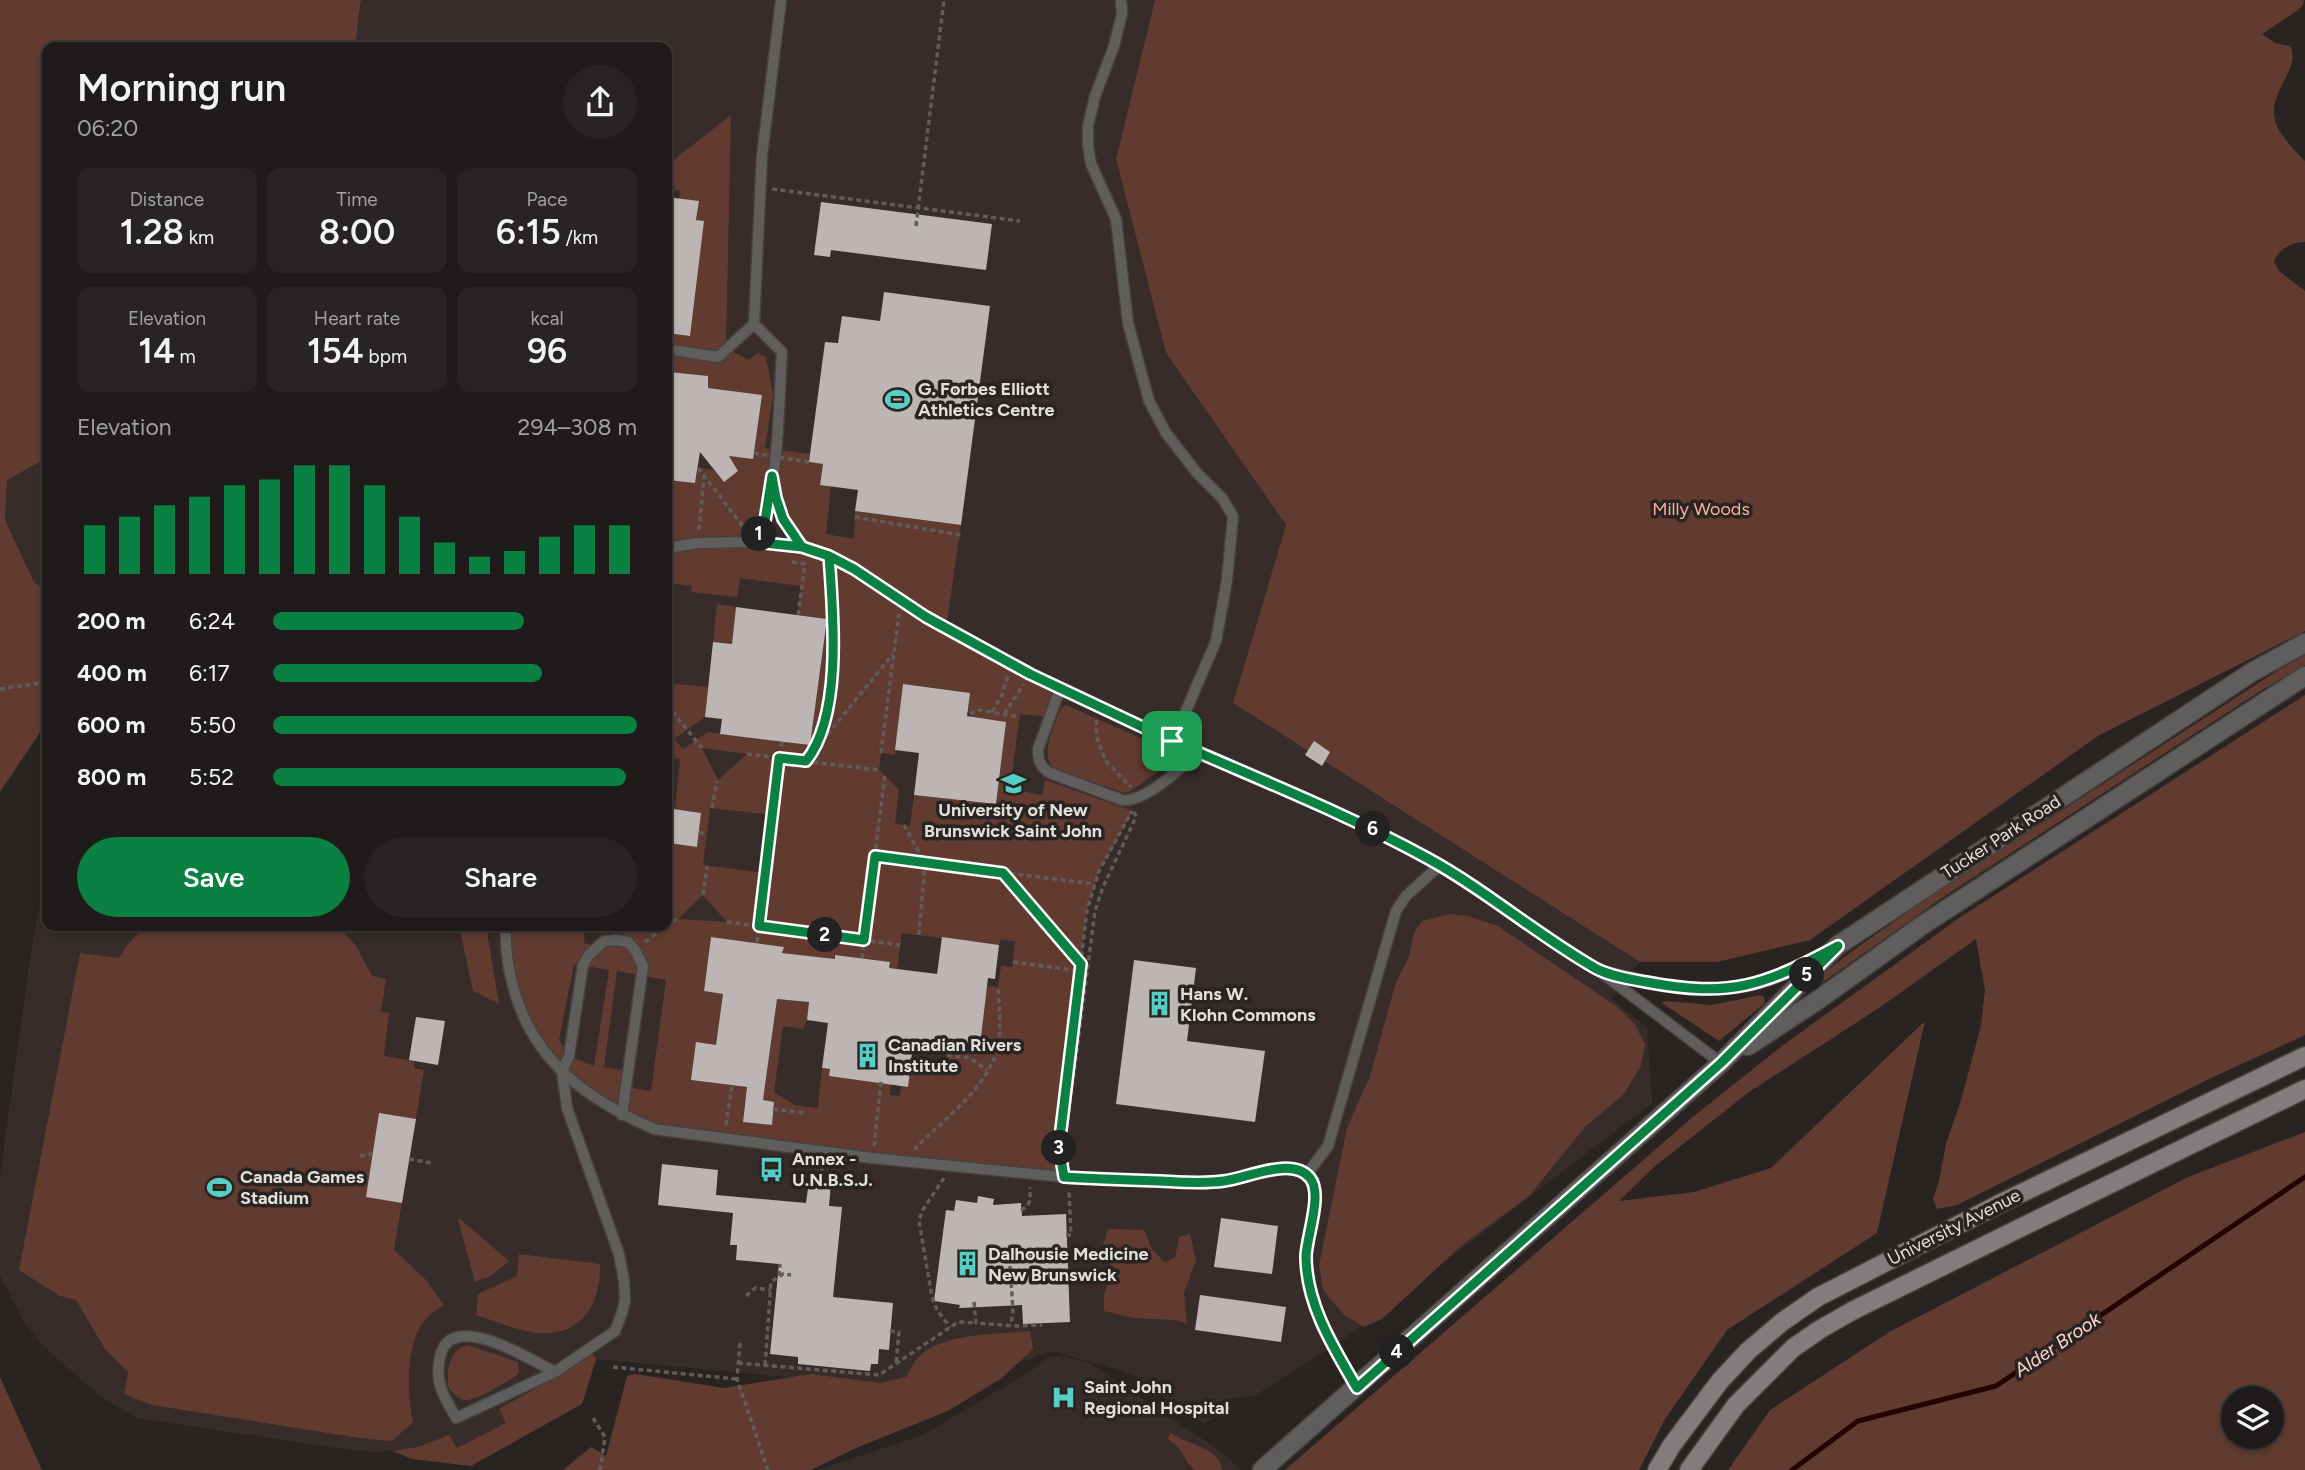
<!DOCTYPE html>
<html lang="en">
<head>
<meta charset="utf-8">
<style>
  body { margin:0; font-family:Figtree,sans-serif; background:#272423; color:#f1f3f6; height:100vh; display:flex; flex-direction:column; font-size:26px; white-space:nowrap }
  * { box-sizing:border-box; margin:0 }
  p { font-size:23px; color:#a1a1a2 }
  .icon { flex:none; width:38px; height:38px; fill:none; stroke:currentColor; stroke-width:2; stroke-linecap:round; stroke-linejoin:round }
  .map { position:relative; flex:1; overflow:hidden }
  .details { position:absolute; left:42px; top:42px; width:630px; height:889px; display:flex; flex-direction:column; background:#1f1b1a; border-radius:14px; box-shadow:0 4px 10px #0003,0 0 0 2px #3c3939 }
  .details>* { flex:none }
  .tools { position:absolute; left:2221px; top:1386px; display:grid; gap:14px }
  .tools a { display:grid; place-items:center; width:63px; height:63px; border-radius:50%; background:#1f1b1a; box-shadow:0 4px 10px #0003,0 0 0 2px #3c3939; font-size:35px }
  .pin { position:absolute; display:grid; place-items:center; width:60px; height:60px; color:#fff; margin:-30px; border-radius:14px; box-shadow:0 4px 10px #0006 }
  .km { position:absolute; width:35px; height:35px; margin:-18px; border-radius:50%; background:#222; color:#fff; font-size:19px; line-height:35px; text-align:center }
  .round { display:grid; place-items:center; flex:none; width:74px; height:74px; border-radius:37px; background:#272423 }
  .overview { display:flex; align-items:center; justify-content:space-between; height:119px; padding:0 35px }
  h1 { font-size:38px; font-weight:600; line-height:52px }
  .metrics { display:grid; grid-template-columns:repeat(3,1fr); gap:10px; height:119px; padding:7px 35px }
  .metrics div { display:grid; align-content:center; border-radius:14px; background:#272423; text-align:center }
  .metrics b { font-size:35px; font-weight:600 }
  .metrics small { font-size:19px; font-weight:400 }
  .metrics p { font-size:19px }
  .chart { height:196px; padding:14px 35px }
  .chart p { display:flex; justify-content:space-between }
  .chart svg { width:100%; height:126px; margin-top:7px; stroke:#0b8043; stroke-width:6 }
  .button { display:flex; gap:14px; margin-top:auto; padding:14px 35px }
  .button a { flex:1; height:80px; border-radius:42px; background:#0b8043; color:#fff; font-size:28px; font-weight:600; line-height:80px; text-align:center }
  .button a+a { background:#272423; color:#f1f3f6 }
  ul { padding:0 35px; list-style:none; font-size:23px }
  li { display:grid; grid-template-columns:112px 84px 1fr; align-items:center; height:52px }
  li i { height:18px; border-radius:9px; background:#0b8043 }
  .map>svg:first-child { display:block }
</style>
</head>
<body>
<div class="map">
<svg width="2305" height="1470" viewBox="0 0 2305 1470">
  <rect width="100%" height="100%" fill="#292422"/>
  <!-- built -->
  <g fill="#372c29">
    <polygon points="361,0 1155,0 1116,159 1166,353 1286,525 1233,703 1640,962 1611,999 1647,1027 1652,1103 1343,1340 1254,1396 1231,1398 1226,1410 1204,1424 1131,1374 1053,1351 1021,1362 910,1379 890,1387 597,1359 582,1404 471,1466 412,1459 393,1451 376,1452 343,1449 136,1418 103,1398 66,1367 40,1342 24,1322 0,1276 0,1176 30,959 47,863 47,926 667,926 667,47 355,47"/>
    <polygon points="47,458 47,592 34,582 5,520 7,480"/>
    <polygon points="1061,1356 1090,1363 1223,1453 1241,1470 819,1470 923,1435 1034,1369 1046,1357"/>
  </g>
  <!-- green -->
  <g fill="#613b30" fill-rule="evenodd">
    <polygon points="0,0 361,0 355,47 47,47 47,458 7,480 5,520 34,582 47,592 47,722 0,792"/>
    <path d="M1155,0H2304L2303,5L2298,10L2262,34L2275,43L2290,46C2303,70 2263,93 2277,126C2281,136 2297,153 2305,161V242C2292,242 2278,249 2274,262L2279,271L2305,291V631L2098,736L1810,940L1717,962H1640L1233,703L1286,525L1166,353L1116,159Z"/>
    <path d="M731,115L726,348L749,360L757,353L766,357L773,394L765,448L810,454L809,462L823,464L820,484L831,486L826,534L854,539L855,511L961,525L946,628L1060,689L1049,717L1020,714L1010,789L1042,795L1045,780L1133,811L1099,871L1087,910L1059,1146L1064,1177L654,1129L562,1071L519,1008L506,926H585L584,943L596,947L623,941L626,926H667V861L670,838L676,845L697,847L701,813L682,810L674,816L680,759L667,757V683L708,687L705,717L674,739L683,749L708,732L810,745L827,619L798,615L801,586L740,578L737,597L691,592L692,586L668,583L667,589V480L695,483L698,468L714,470L724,481L738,471L729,456L753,458L761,395L708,388V376L671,372L667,396V333L689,335L698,201L679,199L680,191L667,189V165ZM772,478L783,518L801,547L755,542ZM903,684L969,693L967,711L973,717L1006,722L996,804L914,795L910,826L895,824L899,790L879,770L881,753L895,755ZM702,748L746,754V755L718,780ZM710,808L772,815L765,873L703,865ZM703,895L727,922L678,919ZM902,933L999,945L1001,939L1015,942L1012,967L1001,966L998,987L987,986L961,1043L960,1051L947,1050L945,1068L910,1064L907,1087L901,1086L900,1096L890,1095L891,1083L822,1068L818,1108L795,1105L774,1092L783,1026L803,1029L807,1020L809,1002L777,999L765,1089H759L757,1100L774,1102L772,1125L743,1122L745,1099L753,1088L691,1080L716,1045L723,994L704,991L711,937L783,947L782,953L835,959L836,955L889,962V968L897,969ZM574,964L609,970L594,1066L569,1056L559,1040ZM617,971L666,980L651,1091L626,1087L628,1071L604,1067Z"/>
    <polygon points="717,604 736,607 732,643 767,648 726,659 728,643 713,642"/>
    <polygon points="2305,655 2305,665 2262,690 1945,896 1819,985 1814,984 1816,980 1848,954 1933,894 2280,669"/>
    <polygon points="2305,695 2305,1035 2213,1077 1957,1205 1937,1209 1933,1199 1939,1181 1946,1144 1961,1100 1981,1026 1985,990 1976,939 1879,1008 1749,1092 1654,1167 1619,1201 1694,1192 1771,1168 1925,1021 1877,1233 1727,1330 1665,1419 1639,1470 1285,1470 1694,1116 1782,1046 1959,918"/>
    <path d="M1066,705L1170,751L1175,754V760L1130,791L1125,793L1055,769C1038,756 1055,725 1061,708Z"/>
    <polygon points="1450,914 1468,916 1498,926 1616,1006 1634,1023 1645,1044 1641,1066 1624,1094 1585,1127 1529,1196 1461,1246 1382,1319 1364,1327 1344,1315 1323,1290 1319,1265 1347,1128 1370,1076 1396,982 1409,957 1414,933 1422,921"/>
    <path d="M145,926H337L356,946L372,976L386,979L381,1012L389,1013L384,1056L414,1061V1068L424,1070L394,1250L426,1280L444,1305C438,1309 431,1313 426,1319C405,1342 407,1394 413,1422L392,1441L360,1438L152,1405L124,1394L128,1372L105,1349L76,1300L60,1296L19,1270L80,953L119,958L128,944Z"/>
    <polygon points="459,926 486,926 499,1004 473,991"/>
    <polygon points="1760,995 1764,997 1765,1003 1719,1041 1662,1003 1665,1001 1712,1005"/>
    <path d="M2305,1132V1470H1728L1770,1410L1891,1331L2188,1177ZM2272,1398V1437H2233V1398Z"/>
    <polygon points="460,1219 509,1261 491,1276 475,1282 458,1220"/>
    <polygon points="1108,1229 1144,1230 1152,1249 1165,1263 1175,1257 1179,1237 1190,1234 1196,1260 1184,1293 1187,1324 1176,1320 1133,1318 1104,1311 1104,1295 1112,1271 1103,1245"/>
    <path d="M519,1254L600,1264C601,1302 583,1336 540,1333C519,1332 496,1321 476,1315L478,1294L517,1276Z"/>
    <path d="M1030,1331L1033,1349L1002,1378L948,1411L856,1448L811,1470H563L591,1447L606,1456L627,1376L635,1374L724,1388L811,1374L880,1383L906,1377C910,1369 915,1359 922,1354C946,1333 999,1334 1030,1331Z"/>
    <path d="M467,1345L518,1362L519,1373C511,1380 476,1401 465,1400C456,1399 452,1393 448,1386C447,1369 449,1350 467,1345Z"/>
    <polygon points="590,1351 596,1359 582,1404 471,1466 412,1459 393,1451 418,1447 449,1435 457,1448 506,1423 499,1409 549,1381"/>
    <polygon points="0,1377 42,1470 0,1470"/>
    <path d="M1171,1433C1187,1445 1220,1447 1222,1470H1195L1188,1463L1179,1448L1167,1438Z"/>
  </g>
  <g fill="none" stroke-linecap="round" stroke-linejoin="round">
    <!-- stream -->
    <polyline stroke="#260200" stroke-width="5" points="1792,1470 1858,1421 1996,1386 2305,1177"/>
  </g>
  <!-- building -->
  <g fill="#bcb5b3">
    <polygon points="667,197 699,201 696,220 704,221 690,336 667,333"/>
    <polygon points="821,202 992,224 986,270 831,250 830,257 814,255"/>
    <polygon points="884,292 990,306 961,525 855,511 858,490 820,485 823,464 809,462 825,342 838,343 842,316 880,321"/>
    <polygon points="670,372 708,376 708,388 762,395 753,459 729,456 738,471 724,482 700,452 695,483 667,480 667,397"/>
    <polygon points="736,607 827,619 810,745 720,734 722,719 705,717 713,642 732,644"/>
    <polygon points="903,684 970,693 967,716 1006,722 996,804 914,795 919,753 895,750"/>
    <polygon points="1314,741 1330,752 1322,766 1305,755"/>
    <polygon points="667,808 701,813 697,847 667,843"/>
    <polygon points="711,937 784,947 782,953 835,959 835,955 890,962 889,968 937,974 942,937 999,945 995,979 988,978 980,1045 961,1043 960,1051 913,1045 908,1087 829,1076 830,1069 822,1068 828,1023 807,1020 809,1002 777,999 763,1100 774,1102 772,1125 743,1122 747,1087 691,1080 696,1042 716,1045 723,994 704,991"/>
    <polygon points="1134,960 1196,968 1187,1041 1265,1051 1255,1122 1116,1104"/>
    <polygon points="416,1017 445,1021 438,1065 409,1060"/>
    <polygon points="379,1113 416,1119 402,1203 366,1197"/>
    <polygon points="662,1164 718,1170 716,1195 806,1203 809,1181 831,1183 829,1206 842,1207 833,1297 893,1303 889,1350 879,1349 878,1364 871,1364 870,1371 798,1364 798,1357 770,1354 779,1264 736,1260 737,1245 730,1245 733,1213 658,1205"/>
    <polygon points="978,1196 994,1199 993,1205 1021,1203 1022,1216 1066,1214 1070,1322 1023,1324 1022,1305 959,1308 960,1305 934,1301 946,1210 954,1211 956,1200 977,1203"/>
    <polygon points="1221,1218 1278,1226 1272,1274 1214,1267"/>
    <polygon points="1200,1295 1286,1307 1281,1342 1195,1330"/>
  </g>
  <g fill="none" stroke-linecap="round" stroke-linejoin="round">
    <defs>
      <g id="service">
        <polyline points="1121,0 1122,14 1114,46 1095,96 1088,126 1088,145 1091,164 1116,219 1128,323 1149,401 1166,433 1197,473 1222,498 1233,516 1227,580 1216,641 1173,741"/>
        <path d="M754,324L782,352C778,411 780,490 755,542"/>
        <polyline points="667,349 718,357 754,324 762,156 781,0"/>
        <polyline points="774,486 783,518 802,547"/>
        <polyline points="667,548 698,543 755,542 802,547 829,556 854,569 926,617 1060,689 1354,820 1440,865 1598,970 1721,1063"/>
        <path d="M1060,689L1038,749C1038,760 1040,767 1050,773L1122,800C1145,803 1181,767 1199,753"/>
        <path d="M506,926C505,947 508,969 514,990C535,1063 587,1099 654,1129L872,1158L1064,1177L1195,1183L1224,1181L1285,1168L1301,1170L1313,1180L1316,1195L1306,1254L1308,1287L1328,1338L1357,1388"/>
        <path d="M1604,971C1656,985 1710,998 1763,982C1784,976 1803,965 1822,954"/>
        <polyline points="1307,1174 1328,1146 1396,911 1406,896 1440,865"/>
        <path d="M555,1372C531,1360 455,1311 441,1353C433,1380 443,1395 456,1418L555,1372L615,1331L622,1313L625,1300L624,1281L619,1254L567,1108L562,1071L569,1056L583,965L589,955L604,941L617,940L628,942L635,950L643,966L622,1115"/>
      </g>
      <g id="minor">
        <polyline points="1748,1046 1818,1000 1924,924 2305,676"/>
        <polyline points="1262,1470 1721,1063 1837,946 2252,672 2305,643"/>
      </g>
      <g id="secondary">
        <polyline points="1657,1470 1672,1445 1720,1381 1748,1351 1782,1322 1818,1297 2003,1202 2305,1056"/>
        <polyline points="1689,1470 1736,1405 1793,1348 1819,1330 1852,1311 2022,1227 2305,1089"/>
      </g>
    </defs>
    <!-- service casing -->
    <use href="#service" stroke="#464240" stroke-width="13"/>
    <!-- minor casing -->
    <use href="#minor" stroke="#464240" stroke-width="21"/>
    <!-- secondary casing -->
    <use href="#secondary" stroke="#464240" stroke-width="21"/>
    <!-- path -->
    <g stroke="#605c5a" stroke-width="3.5" stroke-dasharray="5 3.5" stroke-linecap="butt">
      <polyline points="772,189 1020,221"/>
      <polyline points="916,226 944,0"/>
      <polyline points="698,468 745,529"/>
      <polyline points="855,517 961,535"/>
      <polyline points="699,530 704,478"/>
      <polyline points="792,562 805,564 798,615"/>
      <polyline points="0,689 47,682"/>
      <polyline points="667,705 702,748"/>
      <polyline points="992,712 1001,697 1008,676"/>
      <polyline points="970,714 979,710 1019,717"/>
      <polyline points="1004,714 1024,684"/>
      <polyline points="1096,720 1097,738 1106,761 1131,787"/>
      <polyline points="782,742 779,758 879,770"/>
      <polyline points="815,749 825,715 834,662 830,571"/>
      <polyline points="881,753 899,614"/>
      <polyline points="747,754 779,758 757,943"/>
      <polyline points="806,761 893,654"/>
      <polyline points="712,808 717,781"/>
      <polyline points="904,825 925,863 919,935"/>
      <polyline points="699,832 706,834"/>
      <polyline points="875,856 1094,884"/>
      <polyline points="1004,874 1081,964"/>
      <polyline points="703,895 707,866"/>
      <polyline points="727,922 900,945"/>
      <polyline points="645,942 677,918"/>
      <polyline points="862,958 885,774"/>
      <polyline points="1013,962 1080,971"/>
      <polyline points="947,1055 970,1058 987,1070"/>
      <polyline points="773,1109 806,1113"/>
      <polyline points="726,1125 732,1085"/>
      <polyline points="874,1146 881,1082"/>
      <path d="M915,1150L916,1147C944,1120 993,1083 999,1042C1001,1024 999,1005 998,987"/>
      <polyline points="360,1156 372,1154"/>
      <polyline points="409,1159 432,1163"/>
      <polyline points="1060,1159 1059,1146 1087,910 1099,871 1132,811"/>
      <polyline points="1060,1162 1064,1150 1095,911 1103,887 1136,817 1134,812"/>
      <polyline points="944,1178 922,1211 919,1221 932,1297 937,1310 950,1327"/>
      <polyline points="820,1182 823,1163"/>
      <path d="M1021,1210C1032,1205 1030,1198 1030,1187"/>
      <polyline points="1066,1235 1071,1235 1069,1190"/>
      <polyline points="1010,1266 1013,1311 1011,1325"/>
      <polyline points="779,1276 780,1264"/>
      <polyline points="746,1296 755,1288 771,1290"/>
      <polyline points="974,1302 976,1323 1016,1326 1042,1325"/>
      <polyline points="890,1331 899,1332 896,1363"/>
      <polyline points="740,1343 737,1379 768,1470"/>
      <polyline points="738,1363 879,1375 958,1322 976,1323"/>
      <polyline points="765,1365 771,1282 783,1274 791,1275"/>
      <polyline points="613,1367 737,1379"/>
      <polyline points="593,1418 605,1437 600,1470"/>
    </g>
    <!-- service -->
    <use href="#service" stroke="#605e5d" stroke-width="10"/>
    <!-- minor -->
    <use href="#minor" stroke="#605e5d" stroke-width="18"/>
    <!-- secondary -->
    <use href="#secondary" stroke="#827d7c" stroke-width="18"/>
    <!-- path-bridge -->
    <polyline stroke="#605c5a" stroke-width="3.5" stroke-dasharray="5 3.5" stroke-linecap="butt" points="754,453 809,462"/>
  </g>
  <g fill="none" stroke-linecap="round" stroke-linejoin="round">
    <defs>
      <path id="route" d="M1172,741L1030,674L926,617L854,569L829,556L802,547L783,519L776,498L772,476L765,521L755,542L802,547L829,556C833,612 843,715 806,761L779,758L759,926L864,940L875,856L1003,873L1081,964L1059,1146L1064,1177C1096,1179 1128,1180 1160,1181C1181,1182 1203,1184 1224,1181C1248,1178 1292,1156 1310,1178C1323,1194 1307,1235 1306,1256C1306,1304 1333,1347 1357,1388L1721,1063L1838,946C1763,986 1731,998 1646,982C1630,979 1609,976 1595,968C1537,935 1486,890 1427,858C1345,813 1258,779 1172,741"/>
    </defs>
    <!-- route casing -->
    <use href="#route" stroke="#fff" stroke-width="14"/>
    <!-- route -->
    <use href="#route" stroke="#0b8043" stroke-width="9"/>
  </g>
  <!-- icons -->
  <defs>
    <symbol id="stadium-bare" viewBox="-9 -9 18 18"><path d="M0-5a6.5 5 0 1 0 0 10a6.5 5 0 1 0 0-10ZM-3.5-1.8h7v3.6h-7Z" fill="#56cec3" stroke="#292422" stroke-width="2.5" paint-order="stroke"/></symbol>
    <symbol id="university-bare" viewBox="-9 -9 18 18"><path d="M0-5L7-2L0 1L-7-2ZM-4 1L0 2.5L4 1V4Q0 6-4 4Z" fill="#56cec3" stroke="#292422" stroke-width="2.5" paint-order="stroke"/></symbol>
    <symbol id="building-bare" viewBox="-9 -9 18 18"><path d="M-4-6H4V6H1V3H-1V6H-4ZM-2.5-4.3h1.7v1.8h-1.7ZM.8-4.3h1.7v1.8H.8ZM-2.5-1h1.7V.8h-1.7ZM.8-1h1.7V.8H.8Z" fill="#56cec3" stroke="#292422" stroke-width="2.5" paint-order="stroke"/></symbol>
    <symbol id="bus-bare" viewBox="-9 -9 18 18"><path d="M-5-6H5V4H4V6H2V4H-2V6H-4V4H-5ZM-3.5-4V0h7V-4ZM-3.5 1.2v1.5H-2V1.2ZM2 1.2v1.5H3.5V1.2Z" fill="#56cec3" stroke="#292422" stroke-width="2.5" paint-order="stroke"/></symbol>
    <symbol id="hospital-bare" viewBox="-9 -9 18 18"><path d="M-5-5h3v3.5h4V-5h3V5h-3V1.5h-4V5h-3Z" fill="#56cec3" stroke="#292422" stroke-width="2.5" paint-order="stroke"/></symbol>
  </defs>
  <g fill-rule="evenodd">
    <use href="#stadium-bare" x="880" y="382" width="35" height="35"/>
    <use href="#university-bare" x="996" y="766" width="35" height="35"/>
    <use href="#building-bare" x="1142" y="986" width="35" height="35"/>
    <use href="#building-bare" x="850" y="1038" width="35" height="35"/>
    <use href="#bus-bare" x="754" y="1152" width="35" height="35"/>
    <use href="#stadium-bare" x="202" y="1170" width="35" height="35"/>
    <use href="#building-bare" x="950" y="1246" width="35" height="35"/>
    <use href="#hospital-bare" x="1046" y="1380" width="35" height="35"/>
  </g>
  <g text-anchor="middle" stroke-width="7" stroke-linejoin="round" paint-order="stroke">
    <!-- poi labels -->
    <g font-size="18" font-weight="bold" fill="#e1dedc" stroke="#292422" text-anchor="start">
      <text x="918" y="395">G. Forbes Elliott<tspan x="918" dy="21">Athletics Centre</tspan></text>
      <text x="1013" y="816" text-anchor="middle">University of New<tspan x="1013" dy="21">Brunswick Saint John</tspan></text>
      <text x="1180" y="1000">Hans W.<tspan x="1180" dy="21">Klohn Commons</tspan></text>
      <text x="888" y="1051">Canadian Rivers<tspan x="888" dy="21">Institute</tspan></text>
      <text x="792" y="1165">Annex -<tspan x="792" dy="21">U.N.B.S.J.</tspan></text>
      <text x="240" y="1183">Canada Games<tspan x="240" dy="21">Stadium</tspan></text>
      <text x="988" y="1260">Dalhousie Medicine<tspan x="988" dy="21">New Brunswick</tspan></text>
      <text x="1084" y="1393">Saint John<tspan x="1084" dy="21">Regional Hospital</tspan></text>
    </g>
    <!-- park labels -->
    <g font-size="18" fill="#f9b19c" stroke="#292422">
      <text x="1701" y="515">Milly Woods</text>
    </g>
    <!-- street labels -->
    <g font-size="18" fill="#e1dedc" stroke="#292422">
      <text transform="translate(2001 837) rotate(-33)" y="6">Tucker Park Road</text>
      <text transform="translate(1954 1227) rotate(-27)" y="6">University Avenue</text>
    </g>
    <!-- water labels -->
    <g font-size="19" font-style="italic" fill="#fbd5ca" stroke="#292422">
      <text transform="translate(2057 1344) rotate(-34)" y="7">Alder Brook</text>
    </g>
  </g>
</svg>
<div class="tools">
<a><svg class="icon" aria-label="layers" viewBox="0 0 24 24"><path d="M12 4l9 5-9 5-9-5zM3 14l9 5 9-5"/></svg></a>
</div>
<div class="pin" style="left:1172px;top:741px;background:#1e9e55"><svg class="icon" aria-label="arrive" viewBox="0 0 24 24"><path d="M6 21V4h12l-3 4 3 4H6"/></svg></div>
<b class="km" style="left:759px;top:534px">1</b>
<b class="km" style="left:825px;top:935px">2</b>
<b class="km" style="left:1059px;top:1148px">3</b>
<b class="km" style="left:1397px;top:1352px">4</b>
<b class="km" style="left:1807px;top:975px">5</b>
<b class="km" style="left:1373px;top:829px">6</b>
<section class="details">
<div class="overview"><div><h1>Morning run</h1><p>06:20</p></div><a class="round"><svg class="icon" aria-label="share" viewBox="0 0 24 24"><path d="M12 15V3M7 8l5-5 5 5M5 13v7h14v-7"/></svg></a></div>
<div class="metrics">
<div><p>Distance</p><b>1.28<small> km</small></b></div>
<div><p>Time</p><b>8:00</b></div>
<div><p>Pace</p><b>6:15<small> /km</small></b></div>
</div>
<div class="metrics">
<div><p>Elevation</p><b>14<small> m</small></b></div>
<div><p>Heart rate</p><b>154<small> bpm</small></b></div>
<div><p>kcal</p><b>96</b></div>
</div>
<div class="chart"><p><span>Elevation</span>294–308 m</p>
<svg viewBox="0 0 160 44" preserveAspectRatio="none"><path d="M5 44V27M15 44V24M25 44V20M35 44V17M45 44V13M55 44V11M65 44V6M75 44V6M85 44V13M95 44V24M105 44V33M115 44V38M125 44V36M135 44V31M145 44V27M155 44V27"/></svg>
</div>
<ul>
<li><b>200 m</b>6:24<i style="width:69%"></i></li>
<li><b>400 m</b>6:17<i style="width:74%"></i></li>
<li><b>600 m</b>5:50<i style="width:100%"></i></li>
<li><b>800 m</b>5:52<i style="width:97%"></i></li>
</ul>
<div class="button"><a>Save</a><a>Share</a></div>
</section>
</div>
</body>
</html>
